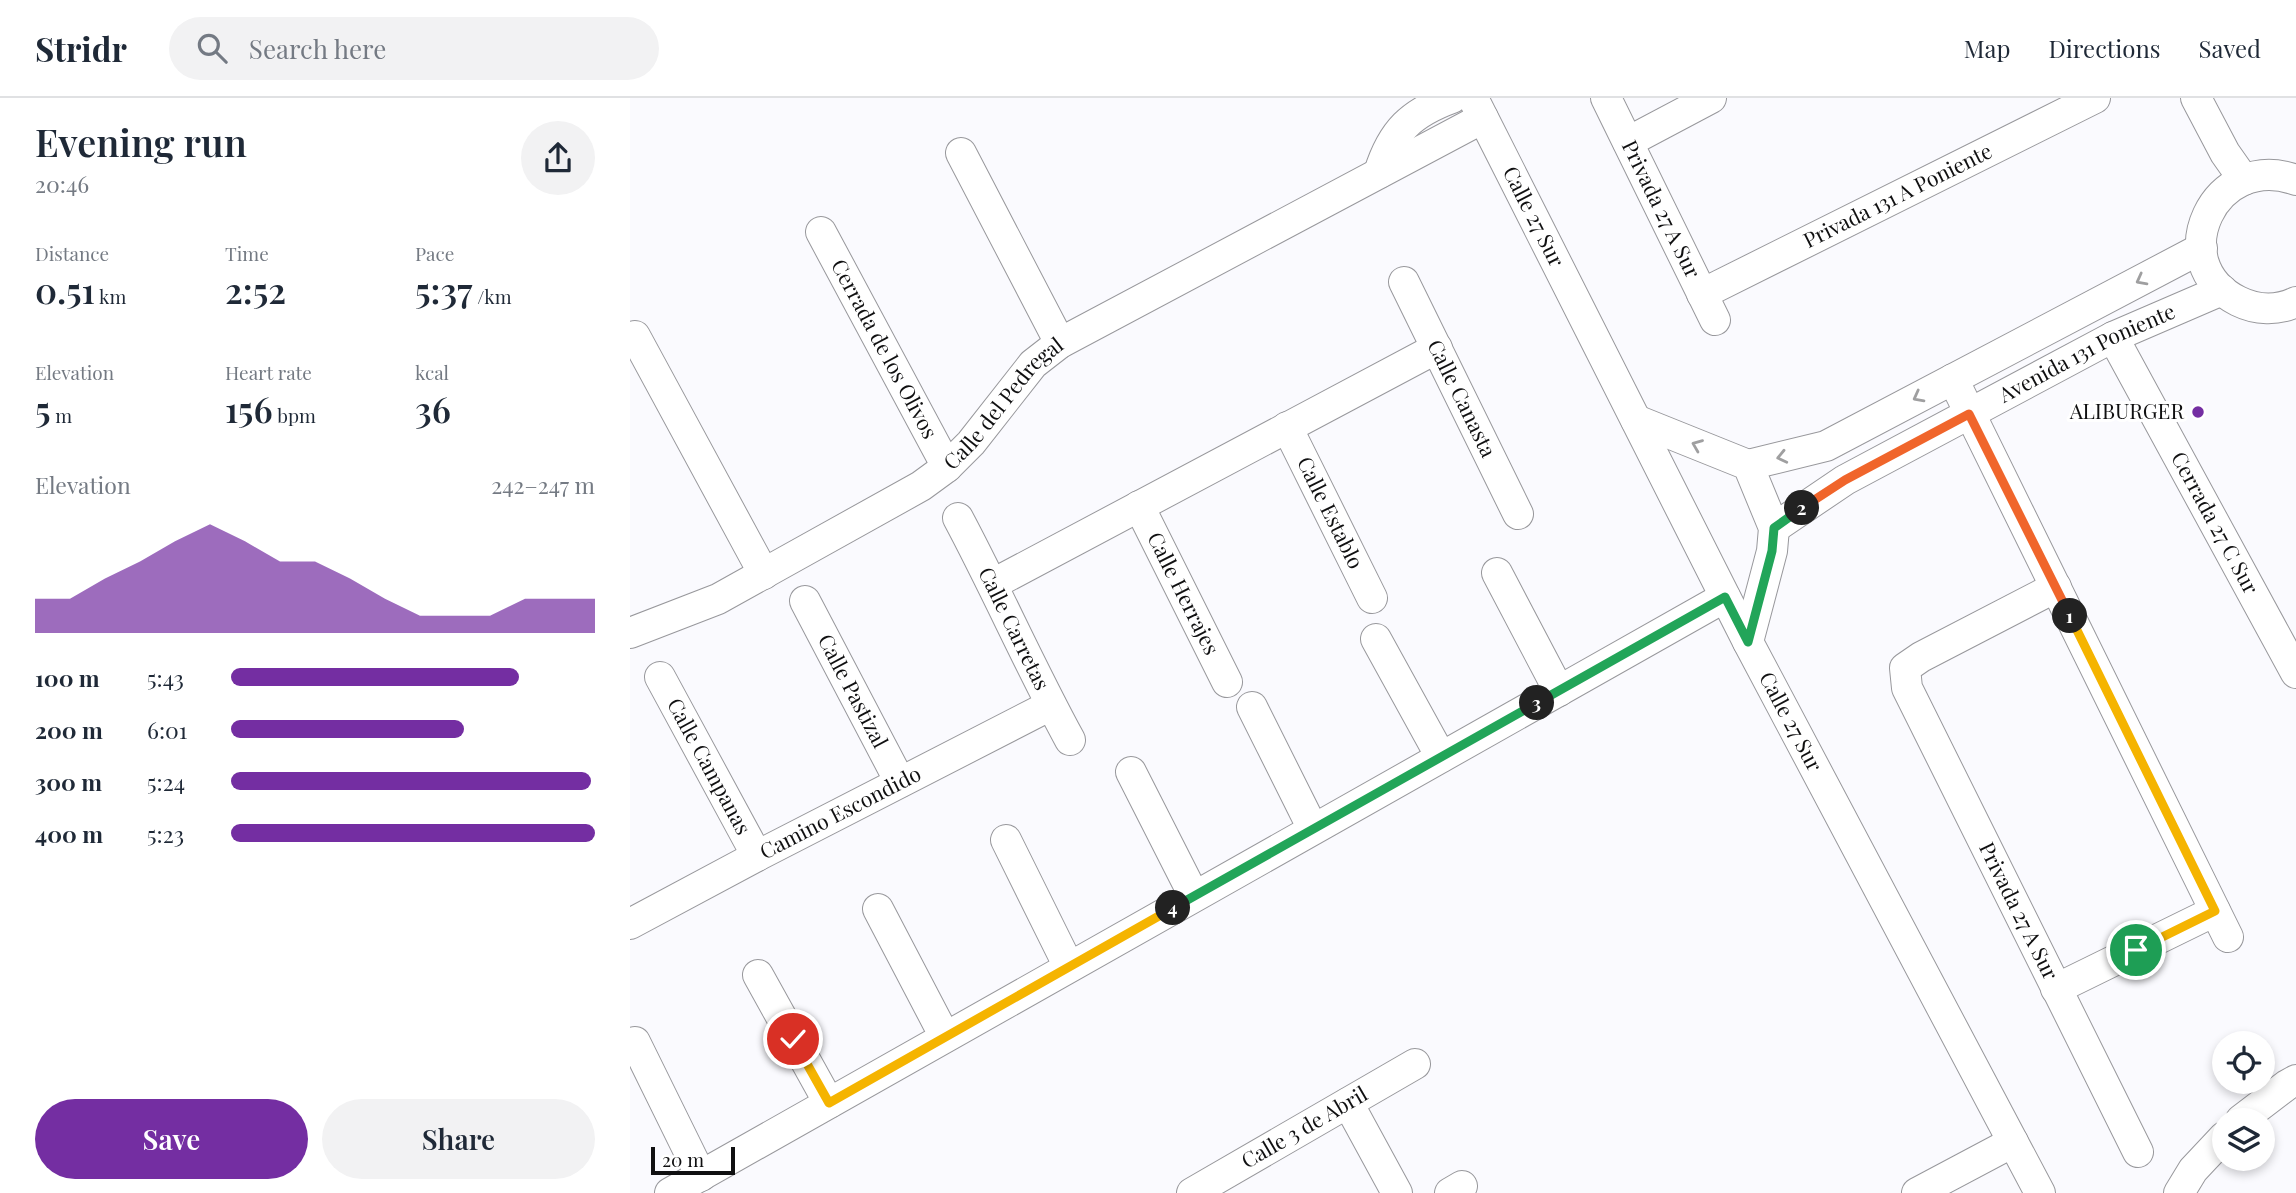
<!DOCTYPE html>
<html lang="en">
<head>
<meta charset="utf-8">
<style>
  body { margin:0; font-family:"Playfair Display",serif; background:#f2f2f3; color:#1f2937; height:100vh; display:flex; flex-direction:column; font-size:26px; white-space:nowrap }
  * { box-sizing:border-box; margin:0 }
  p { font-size:23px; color:#747a83 }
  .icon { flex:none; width:38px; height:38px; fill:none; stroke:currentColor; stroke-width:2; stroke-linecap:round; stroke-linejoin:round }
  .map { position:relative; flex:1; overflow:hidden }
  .drawer { display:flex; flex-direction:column; background:#fff; width:630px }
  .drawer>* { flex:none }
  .buttons { position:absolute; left:1582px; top:933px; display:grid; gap:14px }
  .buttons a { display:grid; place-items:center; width:63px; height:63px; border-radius:50%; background:#fff; box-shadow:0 4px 10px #0003; font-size:35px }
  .scale { position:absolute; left:21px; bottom:18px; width:84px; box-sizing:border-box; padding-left:7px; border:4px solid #101011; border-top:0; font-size:19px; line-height:24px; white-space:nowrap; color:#101011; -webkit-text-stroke:5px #fff; paint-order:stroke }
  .pin { position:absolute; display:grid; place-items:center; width:60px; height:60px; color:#fff; margin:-30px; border:4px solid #fff; border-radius:50%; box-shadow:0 2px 7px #0007 }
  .km { position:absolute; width:35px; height:35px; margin:-18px; border-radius:50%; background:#222; color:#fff; font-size:19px; line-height:35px; text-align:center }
  .round { display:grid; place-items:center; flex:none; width:74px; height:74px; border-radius:37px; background:#f2f2f3 }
  .overview { display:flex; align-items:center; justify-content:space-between; height:119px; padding:0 35px }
  h1 { font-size:38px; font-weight:600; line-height:52px }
  .stats { display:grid; grid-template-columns:repeat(3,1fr); gap:10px; height:119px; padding:7px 35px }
  .stats div { display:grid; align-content:center }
  .stats b { font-size:35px; font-weight:600 }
  .stats small { font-size:19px; font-weight:400 }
  .stats p { font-size:19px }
  .chart { height:196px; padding:14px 35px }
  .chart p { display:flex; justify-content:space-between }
  .chart svg { width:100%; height:126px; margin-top:7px; fill:#742ea2; opacity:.7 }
  .primary-button { display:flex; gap:14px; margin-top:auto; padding:14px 35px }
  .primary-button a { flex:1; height:80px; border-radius:42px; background:#742ea2; color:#fff; font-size:28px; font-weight:600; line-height:80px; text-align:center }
  .primary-button a+a { background:#f2f2f3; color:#1f2937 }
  ul { padding:0 35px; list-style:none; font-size:23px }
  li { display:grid; grid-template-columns:112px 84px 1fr; align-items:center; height:52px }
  li i { height:18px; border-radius:9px; background:#742ea2 }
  header { display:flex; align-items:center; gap:42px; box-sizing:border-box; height:98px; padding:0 35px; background:#fff; border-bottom:2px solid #e0e1e3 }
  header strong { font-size:33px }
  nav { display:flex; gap:38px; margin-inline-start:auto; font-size:24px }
  .search { width:490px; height:63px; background:#f2f2f3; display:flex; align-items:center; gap:18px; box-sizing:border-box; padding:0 24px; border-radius:38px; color:#747a83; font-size:26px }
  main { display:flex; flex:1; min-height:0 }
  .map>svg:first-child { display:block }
</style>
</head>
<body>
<header>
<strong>Stridr</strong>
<div class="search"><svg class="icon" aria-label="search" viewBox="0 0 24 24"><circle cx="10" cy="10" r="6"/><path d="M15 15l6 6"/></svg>Search here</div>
<nav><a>Map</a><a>Directions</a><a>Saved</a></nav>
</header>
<main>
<section class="drawer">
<div class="overview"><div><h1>Evening run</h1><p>20:46</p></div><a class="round"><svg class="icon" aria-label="share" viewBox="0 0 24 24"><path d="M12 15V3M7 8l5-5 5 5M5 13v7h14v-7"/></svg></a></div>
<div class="stats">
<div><p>Distance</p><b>0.51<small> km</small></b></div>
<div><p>Time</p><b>2:52</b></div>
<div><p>Pace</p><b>5:37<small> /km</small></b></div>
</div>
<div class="stats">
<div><p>Elevation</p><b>5<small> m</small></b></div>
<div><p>Heart rate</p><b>156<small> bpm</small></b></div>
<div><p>kcal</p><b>36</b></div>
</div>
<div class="chart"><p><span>Elevation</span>242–247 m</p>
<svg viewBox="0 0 160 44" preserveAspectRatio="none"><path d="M0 44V32L10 32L20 25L30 19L40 12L50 6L60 12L70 19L80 19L90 25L100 32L110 38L120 38L130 38L140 32L150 32L160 32V44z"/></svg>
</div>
<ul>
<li><b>100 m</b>5:43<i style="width:79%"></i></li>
<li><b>200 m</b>6:01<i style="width:64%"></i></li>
<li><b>300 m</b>5:24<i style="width:99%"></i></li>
<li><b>400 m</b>5:23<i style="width:100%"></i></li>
</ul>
<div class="primary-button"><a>Save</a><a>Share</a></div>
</section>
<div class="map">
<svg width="1666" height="1095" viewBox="0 0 1666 1095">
  <rect width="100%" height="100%" fill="#fafafe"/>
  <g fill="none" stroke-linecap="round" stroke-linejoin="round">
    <defs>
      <g id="minor">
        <path id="s1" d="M843,0L1118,544L1410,1095"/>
        <path id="s2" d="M976,0L1085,222"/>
        <polyline points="1566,0 1595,55 1614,82"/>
        <polyline points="998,44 1081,0"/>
        <polyline points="331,55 430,245"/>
        <path d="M749,75C762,33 781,15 822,0"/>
        <path d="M1666,82C1584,52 1532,165 1608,203C1626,212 1647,213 1666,204"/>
        <path id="s3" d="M191,134L317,369"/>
        <path id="s4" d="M774,184L888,416"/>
        <path id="s5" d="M1072,196L1465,0"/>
        <polyline points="5,238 134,476"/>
        <path id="s6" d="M1483,239L1666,575"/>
        <polyline points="1323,281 1598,839"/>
        <polyline points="1006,322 1118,367 1144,430 1142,453 1118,544"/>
        <path id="s7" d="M657,329L742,500"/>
        <polyline points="1118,367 1196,348 1572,150"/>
        <path id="s8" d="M509,408L597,584"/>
        <path id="s9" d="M328,420C367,493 400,569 440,642"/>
        <path id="s10" d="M1144,430L1215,382L1483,239L1592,192"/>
        <polyline points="867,475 929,593"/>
        <polyline points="363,486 807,250"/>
        <path id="s11" d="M1426,489L1291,559L1275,570L1277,590L1508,1054"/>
        <path id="s12" d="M175,503L270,684"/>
        <path id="s13" d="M0,535L88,501L291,388L317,369L341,345L403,266L430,245L853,20"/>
        <polyline points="746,541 811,659"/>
        <path id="s14" d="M30,579L127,758"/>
        <polyline points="622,609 683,731"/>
        <polyline points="501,674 564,798"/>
        <polyline points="376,742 439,869"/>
        <polyline points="248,811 315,939"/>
        <path id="s15" d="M0,826L127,758L421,607"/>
        <polyline points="128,877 199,1005"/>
        <polyline points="1426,891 1585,813"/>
        <polyline points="5,944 71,1078"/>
        <polyline points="718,1005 767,1095"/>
        <polyline points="1611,1022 1657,987 1666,982"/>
        <polyline points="40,1095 1095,499"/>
        <path id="s16" d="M562,1095L785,966"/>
        <polyline points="820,1095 832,1088"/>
        <polyline points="1287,1095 1383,1044"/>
        <polyline points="1549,1095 1563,1072 1594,1039"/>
      </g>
    </defs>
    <!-- minor casing -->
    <use href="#minor" stroke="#98989c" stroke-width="32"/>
    <!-- minor -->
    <use href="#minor" stroke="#fff" stroke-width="30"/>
  </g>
  <!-- one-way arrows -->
  <defs><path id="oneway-chevron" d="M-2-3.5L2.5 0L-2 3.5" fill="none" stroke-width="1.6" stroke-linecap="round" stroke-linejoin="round" transform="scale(1.75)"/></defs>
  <g stroke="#9f9fa0">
    <use href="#oneway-chevron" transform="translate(1511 182) rotate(152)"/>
    <use href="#oneway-chevron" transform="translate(1288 299) rotate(152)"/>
    <use href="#oneway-chevron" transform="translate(1067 347) rotate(-158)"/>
    <use href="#oneway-chevron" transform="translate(1152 359) rotate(167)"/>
  </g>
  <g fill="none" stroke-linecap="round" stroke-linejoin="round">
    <defs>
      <polyline id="split-1" points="1440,518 1585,813 1506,852"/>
      <polyline id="split-2" points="1172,410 1215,382 1339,316 1440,518"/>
      <polyline id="split-3" points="907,605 1095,499 1118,544 1142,453 1144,430 1172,410"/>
      <polyline id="split-4" points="543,810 907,605"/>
      <polyline id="split-5" points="163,941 199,1005 543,810"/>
    </defs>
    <!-- split-1 casing -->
    <use href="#split-1" stroke="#fff" stroke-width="14"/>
    <!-- split-2 casing -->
    <use href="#split-2" stroke="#fff" stroke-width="14"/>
    <!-- split-3 casing -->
    <use href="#split-3" stroke="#fff" stroke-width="14"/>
    <!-- split-4 casing -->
    <use href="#split-4" stroke="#fff" stroke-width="14"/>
    <!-- split-5 casing -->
    <use href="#split-5" stroke="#fff" stroke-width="14"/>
    <!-- split-1 -->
    <use href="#split-1" stroke="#f5b400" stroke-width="9"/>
    <!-- split-2 -->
    <use href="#split-2" stroke="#f0652b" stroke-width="9"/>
    <!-- split-3 -->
    <use href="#split-3" stroke="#22a559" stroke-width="9"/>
    <!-- split-4 -->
    <use href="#split-4" stroke="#22a559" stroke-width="9"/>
    <!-- split-5 -->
    <use href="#split-5" stroke="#f5b400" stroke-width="9"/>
  </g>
  <!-- markers -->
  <circle fill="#742ea2" stroke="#fff" stroke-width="2.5" cx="1568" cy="314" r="7"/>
  <g text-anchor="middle" stroke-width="6" stroke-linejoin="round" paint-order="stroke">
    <!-- street labels -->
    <g font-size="21" fill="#101011" stroke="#fff">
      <text dy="7" stroke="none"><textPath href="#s5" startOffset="219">Privada 131 A Poniente</textPath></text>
      <text dy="7" stroke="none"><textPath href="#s2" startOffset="124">Privada 27 A Sur</textPath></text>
      <text dy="7" stroke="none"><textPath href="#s1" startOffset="133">Calle 27 Sur</textPath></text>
      <text dy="7" stroke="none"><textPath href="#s3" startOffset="133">Cerrada de los Olivos</textPath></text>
      <text dy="7" stroke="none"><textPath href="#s10" startOffset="359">Avenida 131 Poniente</textPath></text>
      <text dy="7" stroke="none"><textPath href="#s4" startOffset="130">Calle Canasta</textPath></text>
      <text dy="7" stroke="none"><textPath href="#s13" startOffset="444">Calle del Pedregal</textPath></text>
      <text dy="7" stroke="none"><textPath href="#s7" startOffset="96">Calle Establo</textPath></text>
      <text dy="7" stroke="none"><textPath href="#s6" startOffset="212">Cerrada 27 C Sur</textPath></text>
      <text dy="7" stroke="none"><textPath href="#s8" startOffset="98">Calle Herrajes</textPath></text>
      <text dy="7" stroke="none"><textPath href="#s9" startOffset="124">Calle Carretas</textPath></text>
      <text dy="7" stroke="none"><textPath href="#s12" startOffset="102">Calle Pastizal</textPath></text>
      <text dy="7" stroke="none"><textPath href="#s1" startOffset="700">Calle 27 Sur</textPath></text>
      <text dy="7" stroke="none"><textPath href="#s14" startOffset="102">Calle Campanas</textPath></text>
      <text dy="7" stroke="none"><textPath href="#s15" startOffset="238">Camino Escondido</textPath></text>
      <text dy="7" stroke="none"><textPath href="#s11" startOffset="441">Privada 27 A Sur</textPath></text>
      <text dy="7" stroke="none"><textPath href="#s16" startOffset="130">Calle 3 de Abril</textPath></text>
    </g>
    <!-- poi labels -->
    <g font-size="21" fill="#101011" stroke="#fff" text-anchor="end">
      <text x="1554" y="321">ALIBURGER</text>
    </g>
  </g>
</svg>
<div class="buttons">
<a><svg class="icon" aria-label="locate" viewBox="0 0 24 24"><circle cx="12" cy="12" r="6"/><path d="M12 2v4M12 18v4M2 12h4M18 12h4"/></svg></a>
<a><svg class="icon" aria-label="layers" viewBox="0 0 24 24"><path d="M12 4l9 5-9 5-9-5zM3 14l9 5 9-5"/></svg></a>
</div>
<div class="scale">20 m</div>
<div class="pin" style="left:1506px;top:852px;background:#1e9e55"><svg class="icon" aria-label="arrive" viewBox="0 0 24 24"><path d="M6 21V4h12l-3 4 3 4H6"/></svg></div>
<div class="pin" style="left:163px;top:941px;background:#d93025"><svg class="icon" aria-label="check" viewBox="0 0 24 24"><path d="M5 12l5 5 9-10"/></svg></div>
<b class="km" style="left:1440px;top:518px">1</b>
<b class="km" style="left:1172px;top:410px">2</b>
<b class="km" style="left:907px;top:605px">3</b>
<b class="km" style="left:543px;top:810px">4</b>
</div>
</main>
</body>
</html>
